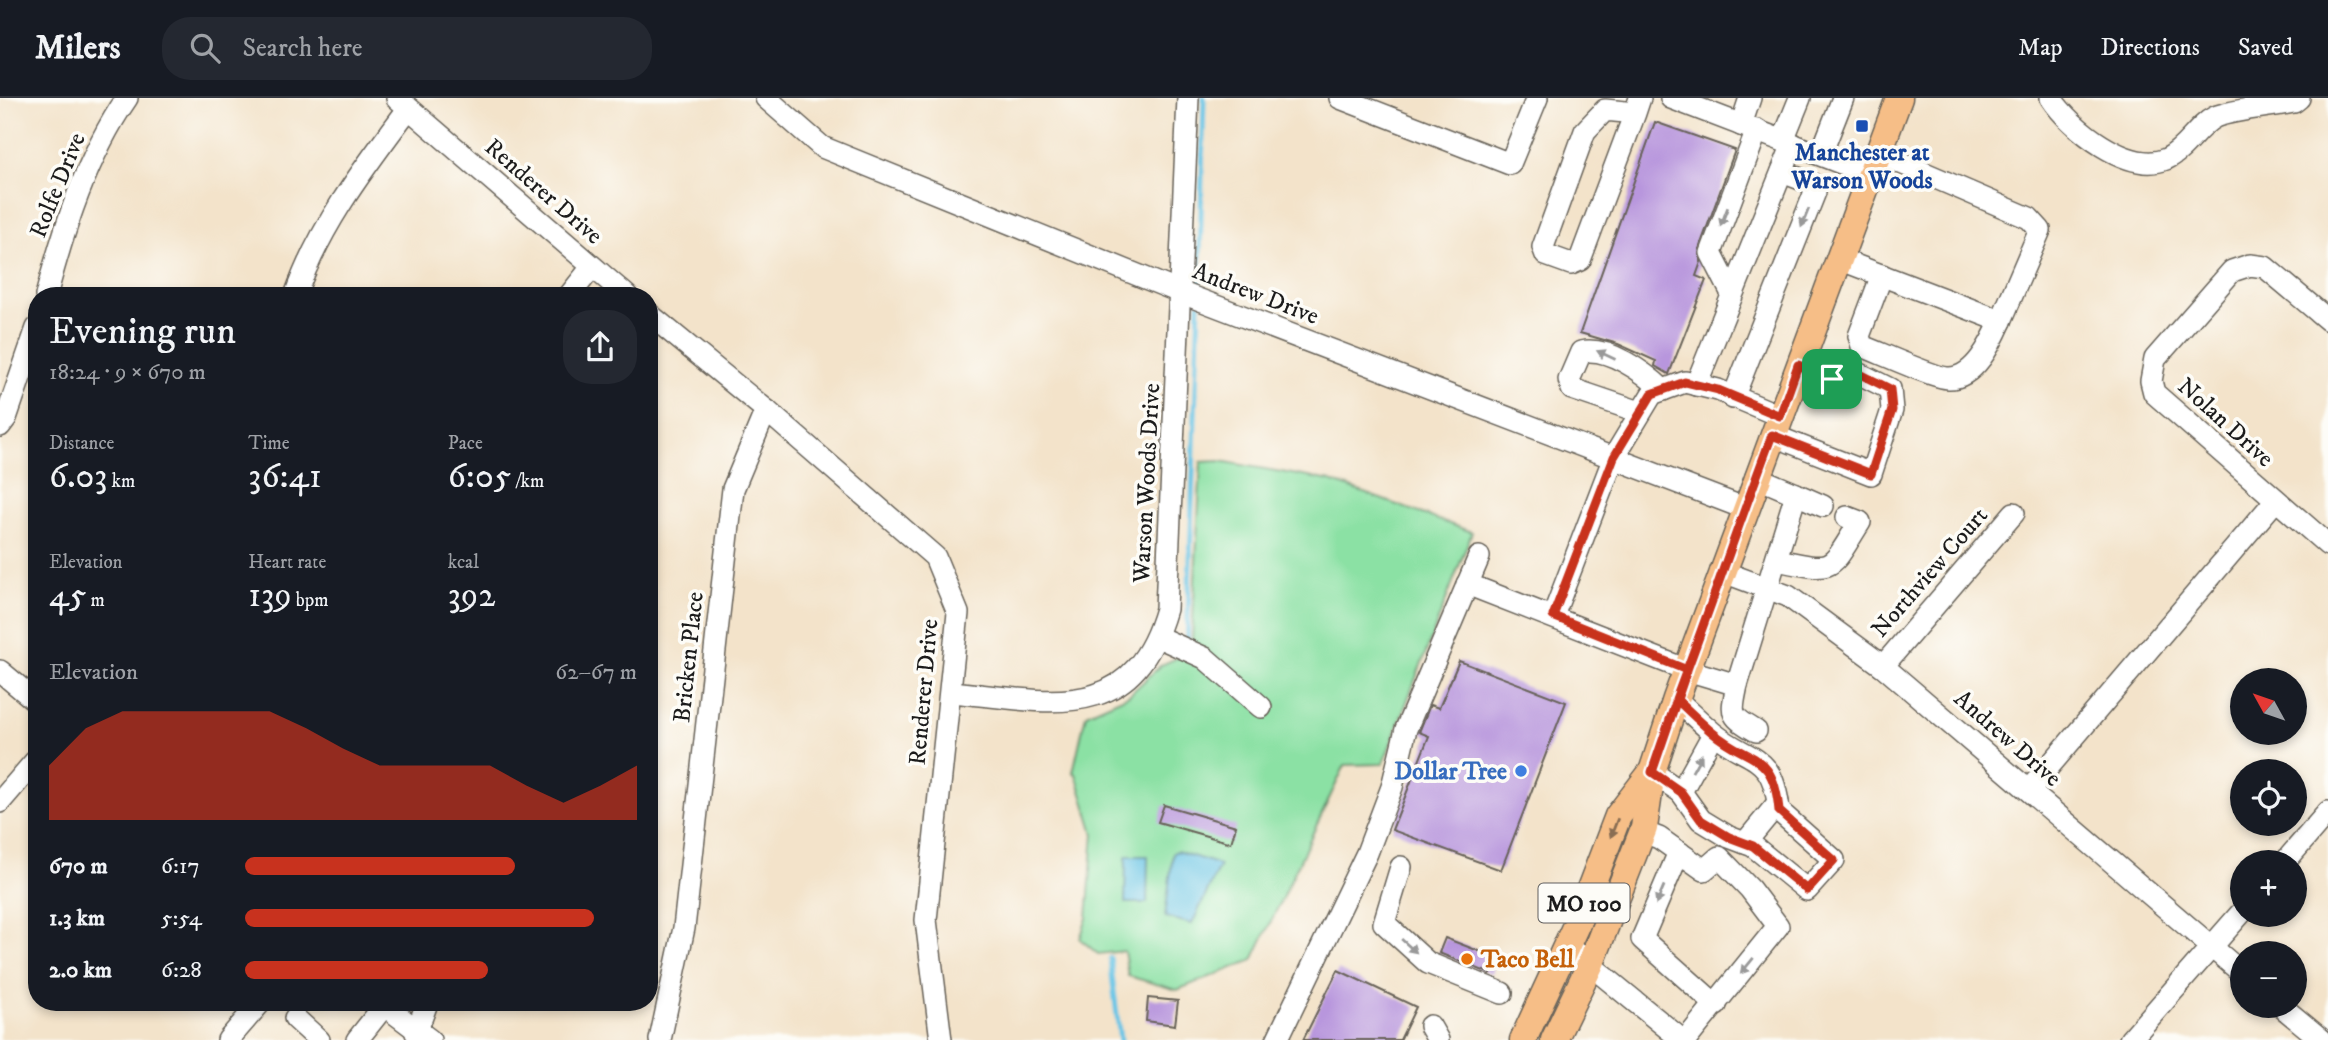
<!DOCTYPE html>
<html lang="en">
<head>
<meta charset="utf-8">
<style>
  body { margin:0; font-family:"IM FELL DW Pica",serif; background:#242831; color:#f1f3f6; height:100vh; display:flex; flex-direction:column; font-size:26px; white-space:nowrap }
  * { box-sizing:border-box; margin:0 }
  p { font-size:23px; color:#9ea1a6 }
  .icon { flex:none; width:38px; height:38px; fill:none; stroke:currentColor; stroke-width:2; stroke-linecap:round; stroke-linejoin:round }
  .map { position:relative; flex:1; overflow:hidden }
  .sheet { position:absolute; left:28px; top:189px; width:630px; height:724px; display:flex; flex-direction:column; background:#171b24; border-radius:28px; box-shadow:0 4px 10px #0003 }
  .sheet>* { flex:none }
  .needle { width:46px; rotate:310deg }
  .buttons { position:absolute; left:2230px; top:570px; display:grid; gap:14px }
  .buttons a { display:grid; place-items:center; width:77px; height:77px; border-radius:50%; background:#171b24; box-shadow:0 4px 10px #0003; font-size:35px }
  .pin { position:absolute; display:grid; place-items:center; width:60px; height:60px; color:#fff; margin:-30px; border-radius:14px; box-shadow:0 4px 10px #0006 }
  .round { display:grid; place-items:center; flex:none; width:74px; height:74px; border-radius:28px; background:#242831 }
  .head { display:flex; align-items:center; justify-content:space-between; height:119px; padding:0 21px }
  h1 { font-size:38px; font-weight:600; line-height:52px }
  .figures { display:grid; grid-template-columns:repeat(3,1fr); gap:10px; height:119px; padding:7px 21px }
  .figures div { display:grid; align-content:center }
  .figures b { font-size:35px; font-weight:600 }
  .figures small { font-size:19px; font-weight:400 }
  .figures p { font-size:19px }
  .chart { height:196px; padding:14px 21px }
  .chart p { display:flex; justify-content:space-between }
  .chart svg { width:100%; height:126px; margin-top:7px; fill:#c8321e; opacity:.7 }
  ul { padding:0 21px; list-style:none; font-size:23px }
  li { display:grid; grid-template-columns:112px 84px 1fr; align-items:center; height:52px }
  li i { height:18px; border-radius:9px; background:#c8321e }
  header { display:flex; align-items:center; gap:42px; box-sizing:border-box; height:98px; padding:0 35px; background:#171b24; border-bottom:2px solid #363941 }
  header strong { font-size:33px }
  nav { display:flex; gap:38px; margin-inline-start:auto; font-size:24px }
  .search { width:490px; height:63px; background:#242831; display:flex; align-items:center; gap:18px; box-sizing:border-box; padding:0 24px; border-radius:28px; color:#9ea1a6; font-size:26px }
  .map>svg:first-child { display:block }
</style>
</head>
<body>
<header>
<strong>Milers</strong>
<div class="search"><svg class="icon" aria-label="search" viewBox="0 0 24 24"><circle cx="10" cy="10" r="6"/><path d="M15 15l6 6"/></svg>Search here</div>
<nav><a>Map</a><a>Directions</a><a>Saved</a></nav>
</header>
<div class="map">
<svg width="2328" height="942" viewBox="0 0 2328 942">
  <rect width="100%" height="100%" fill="#fdfcf7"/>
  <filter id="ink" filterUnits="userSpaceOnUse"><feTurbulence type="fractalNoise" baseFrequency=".0143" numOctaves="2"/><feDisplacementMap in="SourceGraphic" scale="14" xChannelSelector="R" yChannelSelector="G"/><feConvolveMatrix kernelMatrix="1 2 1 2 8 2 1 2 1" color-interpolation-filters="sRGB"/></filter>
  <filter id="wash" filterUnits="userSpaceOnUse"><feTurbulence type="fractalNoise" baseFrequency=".00686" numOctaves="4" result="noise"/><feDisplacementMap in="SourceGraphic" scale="28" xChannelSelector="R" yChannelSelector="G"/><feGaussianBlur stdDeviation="1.57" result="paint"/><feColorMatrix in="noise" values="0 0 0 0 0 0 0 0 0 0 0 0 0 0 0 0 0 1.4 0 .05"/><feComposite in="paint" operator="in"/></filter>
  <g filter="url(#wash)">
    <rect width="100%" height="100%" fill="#f3e3ca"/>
    <!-- green -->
    <polygon fill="#8be1a4" stroke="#547e60" stroke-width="2" points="1220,363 1331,383 1472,434 1383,666 1345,667 1253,862 1177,892 1128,878 1124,853 1098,856 1080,841 1087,820 1094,735 1076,676 1073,674 1086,616 1129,597 1161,567 1179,559 1192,542 1201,364"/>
    <!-- water -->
    <g fill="#68c5e6" stroke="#427081" stroke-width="2">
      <polygon points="1177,753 1220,767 1192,826 1165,819 1173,755"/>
      <polygon points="1126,758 1148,758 1147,805 1125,805"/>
    </g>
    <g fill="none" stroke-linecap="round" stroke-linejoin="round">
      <!-- stream -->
      <g stroke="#68c5e6" stroke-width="5">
        <polyline points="1199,196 1204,0"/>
        <polyline points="1187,546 1199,206"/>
        <polyline points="1110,860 1120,942"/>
      </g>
    </g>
    <g id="blocks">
      <!-- building -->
      <g fill="#b896dd">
        <polygon points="1655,24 1735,52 1699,151 1701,164 1696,178 1706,182 1669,276 1655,268 1656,263 1618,246 1580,235"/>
        <polygon points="1459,563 1566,604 1501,772 1392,732 1429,638 1419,634 1430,607 1439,610"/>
        <polygon points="1164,707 1236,728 1231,745 1158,724"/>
        <polygon points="1445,840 1497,860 1491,876 1439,855"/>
        <polygon points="1338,872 1416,909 1400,942 1303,942"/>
        <polygon points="1148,900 1178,903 1175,927 1146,923"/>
      </g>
    </g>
  </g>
  <g filter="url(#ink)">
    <use href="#blocks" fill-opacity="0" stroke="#676259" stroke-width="2"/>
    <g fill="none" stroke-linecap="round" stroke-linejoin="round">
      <defs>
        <g id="minor">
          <polyline points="397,0 627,198"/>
          <polyline points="766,0 822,49 1182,195 1744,410"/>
          <polyline points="1340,0 1510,66 1537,0"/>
          <polyline points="1671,0 1870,76"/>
          <path d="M2051,0C2071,31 2129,76 2166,61C2186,52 2197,28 2215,19C2231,12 2275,8 2294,4L2299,0"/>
          <polyline points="1635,15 1605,12 1585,33 1543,149 1546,157 1571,166 1580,162 1635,15 1640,0"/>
          <polyline points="1741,27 1750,0"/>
          <polyline points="1783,42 1800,0"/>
          <polyline points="1821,56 1843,0"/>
          <polyline points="1839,161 2001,223 2040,132 2029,120 1878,55"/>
          <path d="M1882,177L1859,238L1862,248C1878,254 1935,280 1948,280C1975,281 1992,243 2001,223"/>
          <polyline points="1731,194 1711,155 1757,32"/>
          <path d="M46,198C64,130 87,58 127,0"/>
          <path d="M295,198C320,127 364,70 408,11"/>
          <polyline points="569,198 592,169"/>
          <polyline points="649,216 766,312 935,459 958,515 926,822 941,942"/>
          <polyline points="2328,222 2265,169 2250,167 2232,173 2155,261 2151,283 2154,295 2328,447"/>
          <polyline points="1696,287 1793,46"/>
          <polyline points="1733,300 1815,94 1811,85 1782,74"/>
          <path d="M1640,314L1572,291L1569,282L1581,254C1608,248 1644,274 1663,292"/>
          <polyline points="0,328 6,320 37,230"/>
          <polyline points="1772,337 1871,376 1892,312 1890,291 1854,273 1832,281 1798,267"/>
          <polyline points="1796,396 1823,408"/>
          <path d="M1777,462C1837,474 1828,474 1860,424L1847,419"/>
          <polyline points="1721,473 1788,498 1883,568 2242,875"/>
          <path d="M1467,486L1687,572L1737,587C1731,617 1729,617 1756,633"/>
          <polyline points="1553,518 1614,359 1652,296 1685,284 1718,292 1780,318"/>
          <polyline points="1158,539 1205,560 1261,609"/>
          <polyline points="1883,568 2014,415"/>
          <polyline points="0,573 37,604"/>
          <polyline points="1737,587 1796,396 1756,379"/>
          <path d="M952,594C1048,603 1132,629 1166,511L1188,0"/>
          <path d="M1652,674L1681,694L1701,722L1729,739L1753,748L1807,792L1834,762L1779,713C1773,653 1751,666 1713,635C1700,624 1688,612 1676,601"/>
          <polyline points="2029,692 2275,403"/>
          <polyline points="1681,694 1713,636"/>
          <polyline points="0,704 37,661"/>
          <polyline points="1643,734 1659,740 1704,772 1719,759 1750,791 1778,828 1686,942"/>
          <polyline points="1745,745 1778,705"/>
          <polyline points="1679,754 1642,841 1716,907"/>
          <polyline points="2284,765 2328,714"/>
          <polyline points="1401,769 1384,825 1428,865 1502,895"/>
          <polyline points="1567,848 1682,942"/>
          <polyline points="381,905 430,942"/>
          <polyline points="2281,908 2322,942"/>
          <polyline points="295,920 319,942"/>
          <polyline points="1430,928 1438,942"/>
          <polyline points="416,935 427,905"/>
          <polyline points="228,942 260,905"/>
          <polyline points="357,942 384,908"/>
          <polyline points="660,942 684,830 733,391 766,312"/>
          <polyline points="1277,942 1367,755 1392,689 1406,631 1479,459"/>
          <polyline points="2130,942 2242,814"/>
        </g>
        <g id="major">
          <polyline points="1523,942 1577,825 1618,718 1651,675"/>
          <polyline points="1554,942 1591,865 1644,730 1652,674 1676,601 1899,0"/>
        </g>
      </defs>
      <!-- minor casing -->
      <use href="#minor" stroke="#676259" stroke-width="24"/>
      <!-- major casing -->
      <use href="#major" stroke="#676259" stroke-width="29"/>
      <!-- minor -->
      <use href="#minor" stroke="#fff" stroke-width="21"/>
      <!-- major -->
      <use href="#major" stroke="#f6be87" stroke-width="26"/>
    </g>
    <!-- one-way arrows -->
    <defs><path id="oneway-solid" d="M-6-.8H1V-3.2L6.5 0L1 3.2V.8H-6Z" transform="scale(1.75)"/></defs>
    <g fill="#999">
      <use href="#oneway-solid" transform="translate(1724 119) rotate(111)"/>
      <use href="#oneway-solid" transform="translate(1805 120) rotate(112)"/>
      <use href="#oneway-solid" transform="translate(1606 257) rotate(-155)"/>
      <use href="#oneway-solid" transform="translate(1697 665) rotate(-61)"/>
      <use href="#oneway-solid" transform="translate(1660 797) rotate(113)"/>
      <use href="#oneway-solid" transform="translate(1409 848) rotate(42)"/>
      <use href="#oneway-solid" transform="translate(1747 868) rotate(129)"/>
    </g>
    <use fill="#896d52" href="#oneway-solid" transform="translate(1614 730) rotate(111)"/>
  </g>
  <g fill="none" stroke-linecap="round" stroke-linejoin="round" filter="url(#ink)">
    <defs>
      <path id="route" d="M1832,281L1798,267L1780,318L1718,292L1685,284L1652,296L1614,359L1553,518L1687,572L1652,674L1681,694L1701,722L1729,739L1753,748L1807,792L1834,762L1779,713C1774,653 1750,666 1713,635C1700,624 1688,612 1676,601C1709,514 1739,425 1772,337L1871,376L1892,312L1890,291L1854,273L1832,281"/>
    </defs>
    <!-- route casing -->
    <use href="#route" stroke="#fff" stroke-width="14"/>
    <!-- route -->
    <use href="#route" stroke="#c8321e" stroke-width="9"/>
  </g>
  <!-- markers -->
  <rect fill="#1a4fb4" stroke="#fdfcf7" stroke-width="2.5" x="1855" y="21" width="14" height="14" rx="3.5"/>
  <circle fill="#3f7fe0" stroke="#fdfcf7" stroke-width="2.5" cx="1521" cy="673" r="7"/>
  <circle fill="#e8710a" stroke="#fdfcf7" stroke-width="2.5" cx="1467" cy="861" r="7"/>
  <g text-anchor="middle" stroke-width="7" stroke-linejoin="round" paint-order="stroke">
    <!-- shield labels -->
    <rect fill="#fdfcf7" stroke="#605f5e" stroke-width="2" x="1538.5" y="785.5" width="91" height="39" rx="5"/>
    <g font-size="23" font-weight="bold" fill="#1c1c1c">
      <text x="1584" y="813">MO 100</text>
    </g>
    <!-- transit labels -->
    <g font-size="24" font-weight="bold" fill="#164399" stroke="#fdfcf7">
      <text x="1862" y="62">Manchester at<tspan x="1862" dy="28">Warson Woods</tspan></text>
    </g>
    <!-- street labels -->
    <g font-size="24" fill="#1c1c1c" stroke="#fdfcf7">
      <text transform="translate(57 87) rotate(-68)" y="8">Rolfe Drive</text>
      <text transform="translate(544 93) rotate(41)" y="8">Renderer Drive</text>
      <text transform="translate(1256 195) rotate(21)" y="8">Andrew Drive</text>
      <text transform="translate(2226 324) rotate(42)" y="8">Nolan Drive</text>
      <text transform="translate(1146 385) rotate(-87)" y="8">Warson Woods Drive</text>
      <text transform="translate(1929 474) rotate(-49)" y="8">Northview Court</text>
      <text transform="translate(688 559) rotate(-84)" y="8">Bricken Place</text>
      <text transform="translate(923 594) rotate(-85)" y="8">Renderer Drive</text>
      <text transform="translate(2008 640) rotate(41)" y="8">Andrew Drive</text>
    </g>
    <!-- shop labels -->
    <g font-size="24" font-weight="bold" fill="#366cbe" stroke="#fdfcf7" text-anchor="end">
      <text x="1507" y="681">Dollar Tree</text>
    </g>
    <!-- food labels -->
    <g font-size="24" font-weight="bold" fill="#c56008" stroke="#fdfcf7" text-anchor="start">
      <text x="1481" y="869">Taco Bell</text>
    </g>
  </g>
</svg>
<div class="buttons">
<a><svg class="needle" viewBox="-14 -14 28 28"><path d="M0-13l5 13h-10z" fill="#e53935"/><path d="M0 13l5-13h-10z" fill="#9ea1a6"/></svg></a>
<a><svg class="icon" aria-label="locate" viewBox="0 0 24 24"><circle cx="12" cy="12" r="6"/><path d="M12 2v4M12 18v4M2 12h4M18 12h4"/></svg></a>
<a>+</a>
<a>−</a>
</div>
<div class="pin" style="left:1832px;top:281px;background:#1e9e55"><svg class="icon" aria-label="arrive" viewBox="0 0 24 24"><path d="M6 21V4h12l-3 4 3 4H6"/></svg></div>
<section class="sheet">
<div class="head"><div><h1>Evening run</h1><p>18:24 · 9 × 670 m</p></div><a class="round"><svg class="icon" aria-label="share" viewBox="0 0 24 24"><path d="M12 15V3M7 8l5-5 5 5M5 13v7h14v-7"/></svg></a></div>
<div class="figures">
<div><p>Distance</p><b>6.03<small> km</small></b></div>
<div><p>Time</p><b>36:41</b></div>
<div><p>Pace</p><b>6:05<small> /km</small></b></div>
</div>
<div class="figures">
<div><p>Elevation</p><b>45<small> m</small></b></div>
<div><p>Heart rate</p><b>139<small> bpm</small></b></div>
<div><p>kcal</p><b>392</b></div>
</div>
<div class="chart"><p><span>Elevation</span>62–67 m</p>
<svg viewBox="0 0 160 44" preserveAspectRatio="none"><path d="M0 44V25L10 12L20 6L30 6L40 6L50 6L60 6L70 12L80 19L90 25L100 25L110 25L120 25L130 32L140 38L150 32L160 25V44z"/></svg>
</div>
<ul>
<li><b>670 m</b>6:17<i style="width:69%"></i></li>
<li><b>1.3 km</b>5:54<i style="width:89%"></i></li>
<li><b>2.0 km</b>6:28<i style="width:62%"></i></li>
</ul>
</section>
</div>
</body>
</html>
